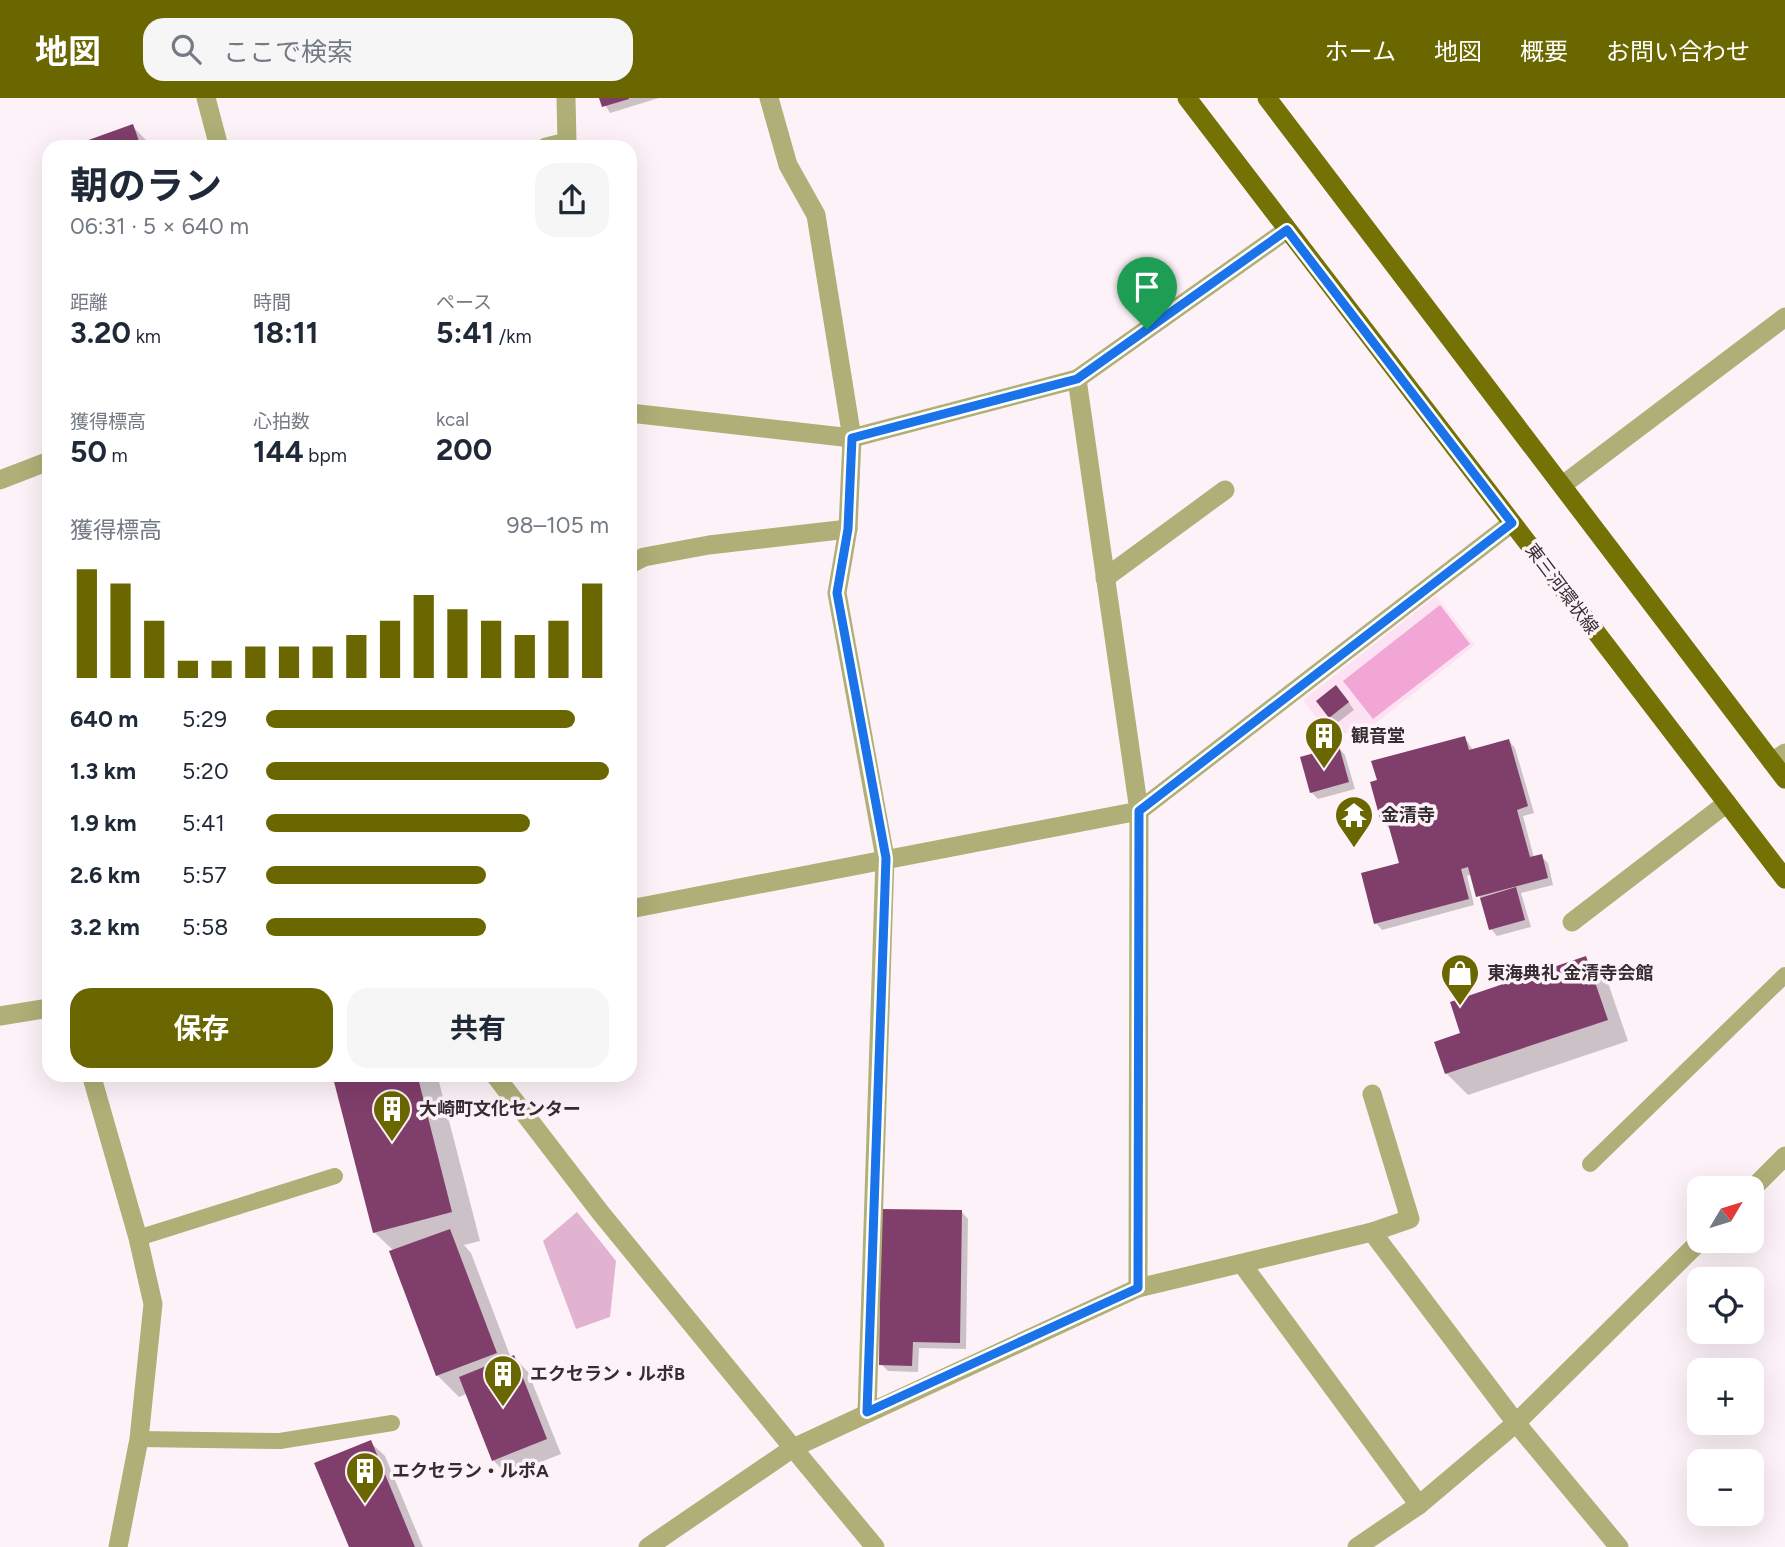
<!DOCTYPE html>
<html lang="ja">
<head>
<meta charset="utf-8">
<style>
  body { margin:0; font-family:Figtree,"Noto Sans JP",sans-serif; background:#f6f6f7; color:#1f2937; height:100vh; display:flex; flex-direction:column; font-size:26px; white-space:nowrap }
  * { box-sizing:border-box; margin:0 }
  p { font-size:23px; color:#747a83 }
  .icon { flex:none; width:38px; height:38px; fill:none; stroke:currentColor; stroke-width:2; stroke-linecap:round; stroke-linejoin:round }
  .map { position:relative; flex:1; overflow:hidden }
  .details { position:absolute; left:42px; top:42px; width:595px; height:942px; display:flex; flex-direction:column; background:#fff; border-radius:21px; box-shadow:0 7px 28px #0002 }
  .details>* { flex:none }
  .needle { width:46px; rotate:52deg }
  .controls { position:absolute; left:1687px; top:1078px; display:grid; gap:14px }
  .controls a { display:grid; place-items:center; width:77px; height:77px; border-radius:14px; background:#fff; box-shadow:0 7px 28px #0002; font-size:35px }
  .pin { position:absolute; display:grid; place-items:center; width:60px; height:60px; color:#fff; margin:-72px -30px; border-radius:50% 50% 50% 0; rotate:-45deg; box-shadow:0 0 7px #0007 }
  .pin .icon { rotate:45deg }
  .round { display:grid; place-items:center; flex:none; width:74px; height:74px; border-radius:21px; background:#f6f6f7 }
  .summary { display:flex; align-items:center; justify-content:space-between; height:119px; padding:0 28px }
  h1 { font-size:38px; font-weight:700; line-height:52px }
  .stats { display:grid; grid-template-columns:repeat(3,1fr); gap:10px; height:119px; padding:7px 28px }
  .stats div { display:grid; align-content:center }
  .stats b { font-size:30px; font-weight:700 }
  .stats small { font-size:19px; font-weight:400 }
  .stats p { font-size:19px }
  .chart { height:196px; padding:14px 28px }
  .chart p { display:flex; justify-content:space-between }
  .chart svg { width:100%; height:126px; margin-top:7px; stroke:#6a6700; stroke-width:6 }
  .primary-button { display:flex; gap:14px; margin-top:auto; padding:14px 28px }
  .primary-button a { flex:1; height:80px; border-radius:21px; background:#6a6700; color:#fff; font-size:28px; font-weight:700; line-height:80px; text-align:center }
  .primary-button a+a { background:#f6f6f7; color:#1f2937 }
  ul { padding:0 28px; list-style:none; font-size:23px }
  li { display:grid; grid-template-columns:112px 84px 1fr; align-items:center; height:52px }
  li i { height:18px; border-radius:9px; background:#6a6700 }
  header { display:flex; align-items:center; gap:42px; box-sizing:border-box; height:98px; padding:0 35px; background:#6a6700; color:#fff }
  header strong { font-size:33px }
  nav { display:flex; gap:38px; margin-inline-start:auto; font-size:24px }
  .search { width:490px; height:63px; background:#f6f6f7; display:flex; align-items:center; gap:18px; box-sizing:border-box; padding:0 24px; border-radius:21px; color:#747a83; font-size:26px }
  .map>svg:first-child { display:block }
</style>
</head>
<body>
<header>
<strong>地図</strong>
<div class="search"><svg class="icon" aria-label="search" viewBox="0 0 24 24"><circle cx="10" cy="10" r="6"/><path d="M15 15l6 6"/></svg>ここで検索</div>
<nav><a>ホーム</a><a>地図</a><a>概要</a><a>お問い合わせ</a></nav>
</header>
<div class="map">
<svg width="1785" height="1449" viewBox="0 0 1785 1449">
  <rect width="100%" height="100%" fill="#fef2f9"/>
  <!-- built -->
  <polygon fill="#fde2f3" points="1436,498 1475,547 1375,626 1332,640 1303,602"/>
  <!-- green -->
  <polygon fill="#e2b3d0" points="577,1114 616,1163 610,1219 576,1231 543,1143"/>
  <!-- water -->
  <polygon fill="#f1a6d6" points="1440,507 1470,546 1373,621 1343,583"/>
  <!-- shadow -->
  <g fill="#0003">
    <polygon points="601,0 659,0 610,15"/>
    <polygon points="132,28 153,49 73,49"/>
    <polygon points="1343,596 1354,612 1337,625 1330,619"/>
    <polygon points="1465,640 1473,652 1509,643 1515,650 1534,715 1523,718 1534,760 1541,758 1548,765 1553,787 1521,795 1531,829 1497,838 1491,831 1472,776 1467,778 1474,807 1382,832 1376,825 1401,766 1389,730 1382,723"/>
    <polygon points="1339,650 1345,657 1355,691 1318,701 1311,694"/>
    <polygon points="1585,860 1607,882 1628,943 1468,997 1446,975 1462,936"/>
    <polygon points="334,976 437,976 480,1143 464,1147 471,1155 511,1260 514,1259 528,1274 561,1356 508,1377 493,1362 466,1296 459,1299 437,1277 394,1153 374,1134"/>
    <polygon points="962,1114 968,1121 966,1251 919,1250 918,1274 888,1273 881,1266"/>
    <polygon points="370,1344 385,1358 423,1449 351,1449"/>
  </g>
  <!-- building -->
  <g fill="#803e6b">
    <polygon points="599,0 629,0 629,1 602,9"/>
    <polygon points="133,26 141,49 69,49"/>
    <polygon points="1336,587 1349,604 1329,620 1316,603"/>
    <polygon points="1465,638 1469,652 1509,641 1528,708 1517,712 1530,759 1542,756 1548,780 1476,799 1468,769 1461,771 1469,801 1374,826 1361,775 1399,765 1387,722 1381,724 1370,684 1377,682 1371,663"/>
    <polygon points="1339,648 1349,684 1310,695 1300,659"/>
    <polygon points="1516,789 1525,822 1489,832 1480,800"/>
    <polygon points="1586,858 1608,922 1445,976 1434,944 1460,935 1450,904"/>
    <polygon points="332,976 417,976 452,1114 373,1135"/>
    <polygon points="881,1111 962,1112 960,1245 913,1244 912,1268 879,1267"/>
    <polygon points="450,1131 497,1255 436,1278 389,1153"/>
    <polygon points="514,1257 547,1341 492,1363 459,1279"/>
    <polygon points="371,1342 415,1449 349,1449 314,1365"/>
  </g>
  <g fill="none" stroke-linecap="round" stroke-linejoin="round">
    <!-- service -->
    <g stroke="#afaf77" stroke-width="16">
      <polyline points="1590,1066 1785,877"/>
      <polyline points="138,1140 335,1078"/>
      <polyline points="139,1341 280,1343 392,1325"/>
    </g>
    <!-- minor -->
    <g stroke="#afaf77" stroke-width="19">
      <polyline points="769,0 788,67 816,117 852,340 848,431 837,495 885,760 867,1314"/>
      <polyline points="546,49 567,44 566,0"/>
      <polyline points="1077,281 1139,713 1138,1190"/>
      <polyline points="630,315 852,340 1077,281 1287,132"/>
      <polyline points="0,382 49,363"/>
      <polyline points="1564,386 1785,219"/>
      <polyline points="630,466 644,459 709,447 848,431"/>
      <polyline points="1105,480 1225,392"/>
      <polyline points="1772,664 1785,655"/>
      <polyline points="630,811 1139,713 1512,425"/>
      <polyline points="1572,824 1727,705"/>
      <polyline points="0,918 49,910"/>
      <polyline points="91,976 138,1140 153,1206 139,1341 118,1449"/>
      <polyline points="1372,1134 1516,1325 1619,1449"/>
      <polyline points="1242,1166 1419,1407"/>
      <polyline points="793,1350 875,1449"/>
      <polyline points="648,1449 793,1350 1138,1190 1372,1134 1410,1121 1372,996"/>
    </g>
    <!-- tertiary -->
    <g stroke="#afaf77" stroke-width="19">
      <polyline points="206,0 219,49"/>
      <polyline points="494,976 600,1114 793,1350"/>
      <polyline points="1752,1091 1785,1058"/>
      <polyline points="1357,1449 1419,1407 1516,1325 1700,1143"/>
    </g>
    <!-- primary -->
    <g stroke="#747105" stroke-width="19">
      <polyline points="1187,0 1785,781"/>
      <polyline points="1267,0 1785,681"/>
    </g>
  </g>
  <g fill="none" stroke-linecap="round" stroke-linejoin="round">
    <defs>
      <polygon id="route" points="1287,132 1512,425 1139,713 1138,1190 867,1314 886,760 837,495 848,431 852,340 1077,281"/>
    </defs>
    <!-- route casing -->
    <use href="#route" stroke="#fff" stroke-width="14"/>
    <!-- route -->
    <use href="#route" stroke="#1a73e8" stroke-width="9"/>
  </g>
  <!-- icons -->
  <defs>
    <symbol id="building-pin" viewBox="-11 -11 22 30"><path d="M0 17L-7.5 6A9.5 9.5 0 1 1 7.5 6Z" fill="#6a6700" stroke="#fef2f9"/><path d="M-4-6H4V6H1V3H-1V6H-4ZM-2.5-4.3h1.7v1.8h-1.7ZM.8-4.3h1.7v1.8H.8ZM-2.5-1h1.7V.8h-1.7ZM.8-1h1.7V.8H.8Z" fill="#fff"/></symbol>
    <symbol id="temple-pin" viewBox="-11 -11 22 30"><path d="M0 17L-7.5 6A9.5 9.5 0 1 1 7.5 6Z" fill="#6a6700" stroke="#fef2f9"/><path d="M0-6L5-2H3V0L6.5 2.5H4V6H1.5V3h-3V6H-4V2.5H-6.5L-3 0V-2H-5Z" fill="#fff"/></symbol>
    <symbol id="shop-pin" viewBox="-11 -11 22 30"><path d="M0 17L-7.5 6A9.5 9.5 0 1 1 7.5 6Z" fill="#6a6700" stroke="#fef2f9"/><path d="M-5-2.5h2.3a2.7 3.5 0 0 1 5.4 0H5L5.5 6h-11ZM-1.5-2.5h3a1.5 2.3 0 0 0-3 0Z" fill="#fff"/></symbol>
  </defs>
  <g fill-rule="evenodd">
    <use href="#building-pin" x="1302" y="616" width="44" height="60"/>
    <use href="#temple-pin" x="1332" y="695" width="44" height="60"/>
    <use href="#shop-pin" x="1438" y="853" width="44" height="60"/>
    <use href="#building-pin" x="370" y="989" width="44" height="60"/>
    <use href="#building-pin" x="481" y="1254" width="44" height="60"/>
    <use href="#building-pin" x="343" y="1351" width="44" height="60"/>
  </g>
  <g text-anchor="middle" stroke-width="7" stroke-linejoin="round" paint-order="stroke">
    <!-- street labels -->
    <g font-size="18" fill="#352d32" stroke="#fef2f9">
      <text transform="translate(1562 491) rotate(53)" y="6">東三河環状線</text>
    </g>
    <!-- poi labels -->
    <g font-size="18" font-weight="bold" fill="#352d32" stroke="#fef2f9" text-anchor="start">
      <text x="1351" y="644">観音堂</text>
      <text x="1381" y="723">金清寺</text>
      <text x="1487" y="881">東海典礼 金清寺会館</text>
      <text x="419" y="1017">大崎町文化センター</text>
      <text x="530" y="1282">エクセラン・ルポB</text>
      <text x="392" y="1379">エクセラン・ルポA</text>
    </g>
  </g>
</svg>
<div class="controls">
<a><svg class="needle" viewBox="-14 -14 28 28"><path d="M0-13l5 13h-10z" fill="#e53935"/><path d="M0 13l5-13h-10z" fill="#747a83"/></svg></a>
<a><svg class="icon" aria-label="locate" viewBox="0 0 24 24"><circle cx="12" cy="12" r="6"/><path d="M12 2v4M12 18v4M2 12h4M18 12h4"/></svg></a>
<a>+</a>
<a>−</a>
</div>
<div class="pin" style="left:1147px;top:231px;background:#1e9e55"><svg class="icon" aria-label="arrive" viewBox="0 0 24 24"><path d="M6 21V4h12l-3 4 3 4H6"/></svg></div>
<section class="details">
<div class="summary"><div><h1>朝のラン</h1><p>06:31 · 5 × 640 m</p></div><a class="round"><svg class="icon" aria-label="share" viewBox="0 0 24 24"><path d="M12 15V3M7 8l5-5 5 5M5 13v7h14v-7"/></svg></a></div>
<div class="stats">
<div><p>距離</p><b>3.20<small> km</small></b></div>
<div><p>時間</p><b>18:11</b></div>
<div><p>ペース</p><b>5:41<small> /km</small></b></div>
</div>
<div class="stats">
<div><p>獲得標高</p><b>50<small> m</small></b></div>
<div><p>心拍数</p><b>144<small> bpm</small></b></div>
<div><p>kcal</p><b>200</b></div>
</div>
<div class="chart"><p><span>獲得標高</span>98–105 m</p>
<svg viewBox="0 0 160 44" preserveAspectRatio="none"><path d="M5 44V6M15 44V11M25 44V24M35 44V38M45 44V38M55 44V33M65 44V33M75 44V33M85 44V29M95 44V24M105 44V15M115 44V20M125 44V24M135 44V29M145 44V24M155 44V11"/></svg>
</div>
<ul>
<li><b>640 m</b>5:29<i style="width:90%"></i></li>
<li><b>1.3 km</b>5:20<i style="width:100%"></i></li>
<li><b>1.9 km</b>5:41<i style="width:77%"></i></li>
<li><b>2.6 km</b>5:57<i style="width:64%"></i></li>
<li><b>3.2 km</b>5:58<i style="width:64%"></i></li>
</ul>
<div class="primary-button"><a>保存</a><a>共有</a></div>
</section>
</div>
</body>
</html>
